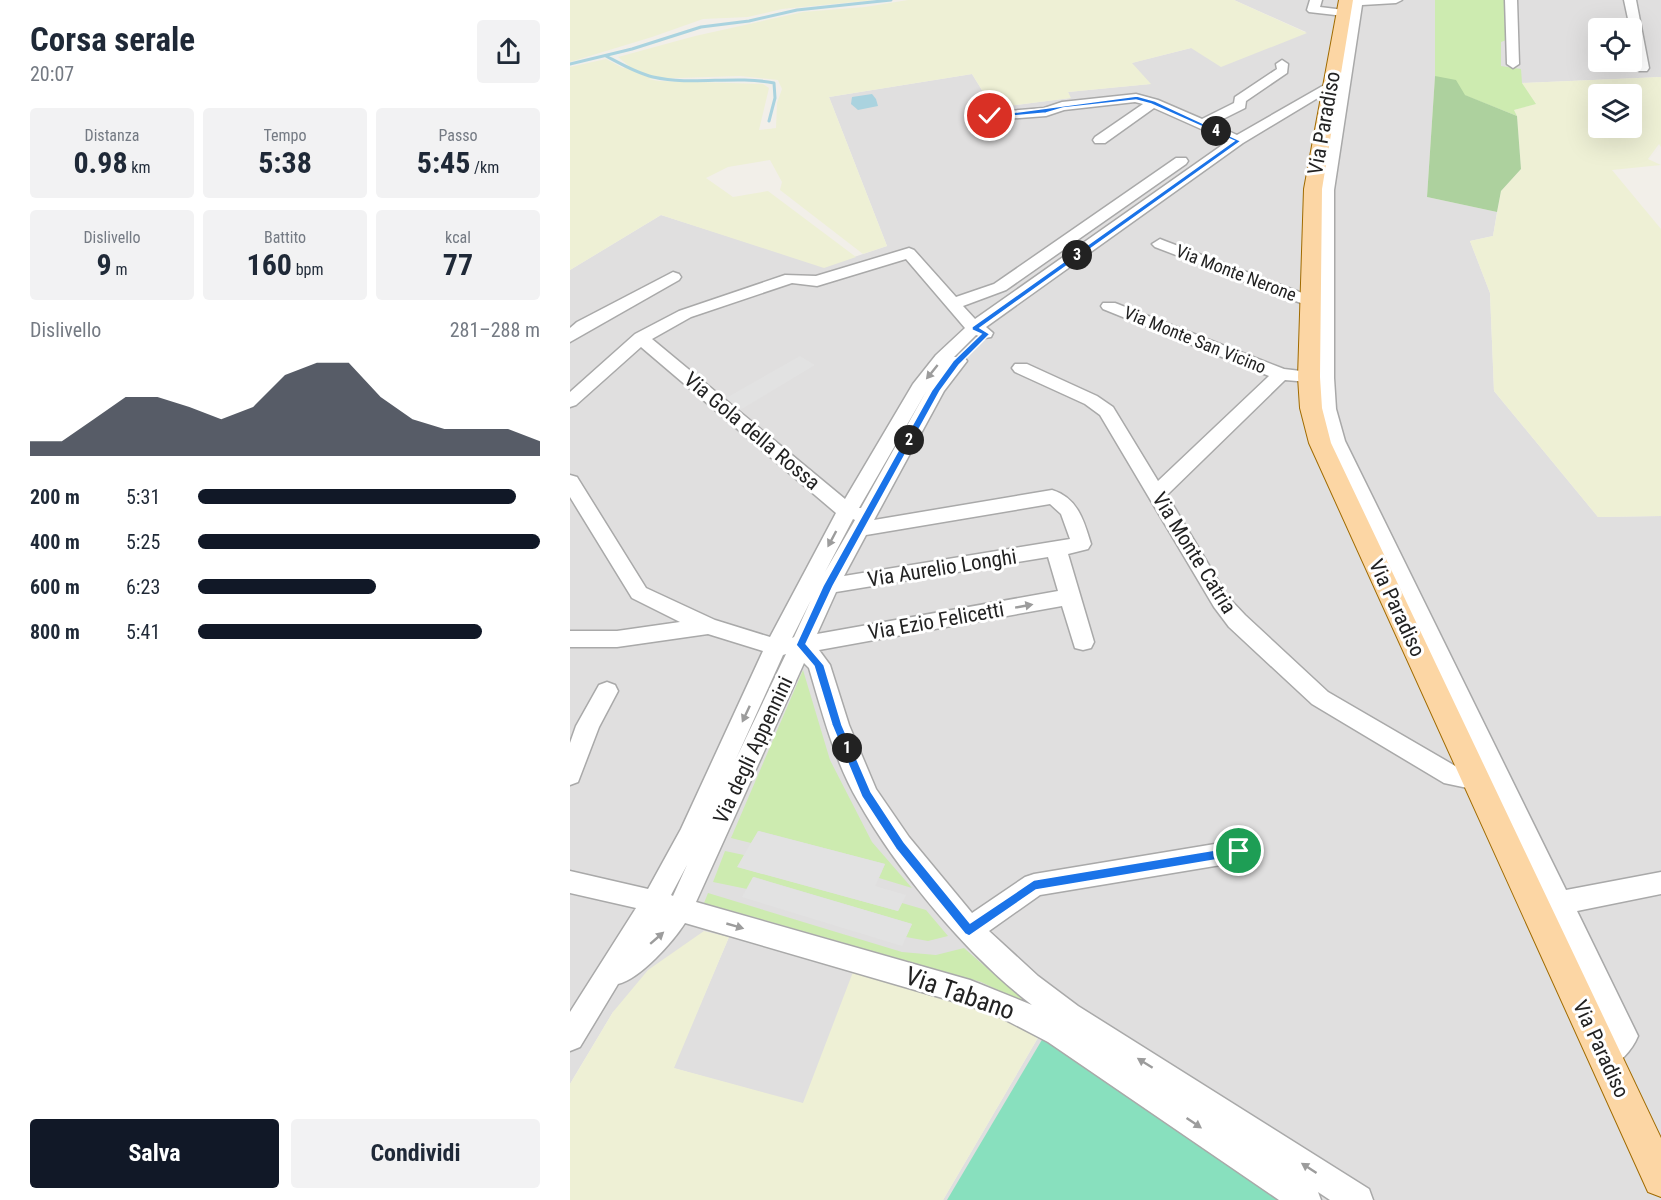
<!DOCTYPE html>
<html lang="it">
<head>
<meta charset="utf-8">
<style>
  body { margin:0; font-family:"Roboto Condensed",sans-serif; background:#f2f2f3; color:#1f2937; height:100vh; display:flex; flex-direction:column; font-size:22px; white-space:nowrap }
  * { box-sizing:border-box; margin:0 }
  p { font-size:20px; color:#747a83 }
  .icon { flex:none; width:33px; height:33px; fill:none; stroke:currentColor; stroke-width:2; stroke-linecap:round; stroke-linejoin:round }
  .map { position:relative; flex:1; overflow:hidden }
  .drawer { display:flex; flex-direction:column; background:#fff; width:570px }
  .drawer>* { flex:none }
  .buttons { position:absolute; left:1018px; top:18px; display:grid; gap:12px }
  .buttons a { display:grid; place-items:center; width:54px; height:54px; border-radius:6px; background:#fff; box-shadow:0 6px 24px #0002; font-size:30px }
  .pin { position:absolute; display:grid; place-items:center; width:51px; height:51px; color:#fff; margin:-26px; border:3px solid #fff; border-radius:50%; box-shadow:0 2px 6px #0007 }
  .km { position:absolute; width:30px; height:30px; margin:-15px; border-radius:50%; background:#222; color:#fff; font-size:16px; line-height:30px; text-align:center }
  .round { display:grid; place-items:center; flex:none; width:63px; height:63px; border-radius:6px; background:#f2f2f3 }
  .head { display:flex; align-items:center; justify-content:space-between; height:102px; padding:0 30px }
  h1 { font-size:33px; font-weight:700; line-height:45px }
  .metrics { display:grid; grid-template-columns:repeat(3,1fr); gap:9px; height:102px; padding:6px 30px }
  .metrics div { display:grid; align-content:center; border-radius:6px; background:#f2f2f3; text-align:center }
  .metrics b { font-size:30px; font-weight:700 }
  .metrics small { font-size:16px; font-weight:400 }
  .metrics p { font-size:16px }
  .chart { height:168px; padding:12px 30px }
  .chart p { display:flex; justify-content:space-between }
  .chart svg { width:100%; height:108px; margin-top:6px; fill:#111827; opacity:.7 }
  .action { display:flex; gap:12px; margin-top:auto; padding:12px 30px }
  .action a { flex:1; height:69px; border-radius:6px; background:#111827; color:#fff; font-size:24px; font-weight:700; line-height:69px; text-align:center }
  .action a+a { background:#f2f2f3; color:#1f2937 }
  ul { padding:0 30px; list-style:none; font-size:20px }
  li { display:grid; grid-template-columns:96px 72px 1fr; align-items:center; height:45px }
  li i { height:15px; border-radius:8px; background:#111827 }
  main { display:flex; flex:1; min-height:0 }
  .map>svg:first-child { display:block }
</style>
</head>
<body>
<main>
<section class="drawer">
<div class="head"><div><h1>Corsa serale</h1><p>20:07</p></div><a class="round"><svg class="icon" aria-label="share" viewBox="0 0 24 24"><path d="M12 15V3M7 8l5-5 5 5M5 13v7h14v-7"/></svg></a></div>
<div class="metrics">
<div><p>Distanza</p><b>0.98<small> km</small></b></div>
<div><p>Tempo</p><b>5:38</b></div>
<div><p>Passo</p><b>5:45<small> /km</small></b></div>
</div>
<div class="metrics">
<div><p>Dislivello</p><b>9<small> m</small></b></div>
<div><p>Battito</p><b>160<small> bpm</small></b></div>
<div><p>kcal</p><b>77</b></div>
</div>
<div class="chart"><p><span>Dislivello</span>281–288 m</p>
<svg viewBox="0 0 160 44" preserveAspectRatio="none"><path d="M0 44V38L10 38L20 29L30 20L40 20L50 24L60 29L70 24L80 11L90 6L100 6L110 20L120 29L130 33L140 33L150 33L160 38V44z"/></svg>
</div>
<ul>
<li><b>200 m</b>5:31<i style="width:93%"></i></li>
<li><b>400 m</b>5:25<i style="width:100%"></i></li>
<li><b>600 m</b>6:23<i style="width:52%"></i></li>
<li><b>800 m</b>5:41<i style="width:83%"></i></li>
</ul>
<div class="action"><a>Salva</a><a>Condividi</a></div>
</section>
<div class="map">
<svg width="1091" height="1200" viewBox="0 0 1091 1200">
  <rect width="100%" height="100%" fill="#f2efe9"/>
  <!-- residential -->
  <g fill="#e0dfdf" fill-rule="evenodd">
    <polygon points="664,0 865,0 865,76 857,197 927,212 923,236 900,241 920,293 924,391 1028,517 1091,516 1091,1200 373,1200 469,1036 233,1104 103,1068 159,937 43,1012 0,1084 0,270 91,215 254,267 317,246 259,97 402,74 423,108 500,98 498,92 580,84 561,63 621,48 736,32"/>
    <path d="M937,0H1091V77L952,83L931,66L930,41L939,38ZM1029,28H1062V62H1029Z"/>
  </g>
  <!-- farmland -->
  <g fill="#eef0d5" fill-rule="evenodd">
    <polygon points="0,0 305,0 212,9 178,17 133,19 82,37 0,62"/>
    <path d="M338,0H664L737,33L651,67L621,48L562,63L581,84L498,92L501,98L423,108L402,74L259,97L317,246L293,254L210,190L212,182L200,160L158,167L136,178L163,197L198,191L286,257L254,268L91,215L0,270V67L36,59L53,68L59,66L48,57L125,36L233,12L295,7ZM170,76L208,80L212,89L207,103L206,128L189,130L199,88L193,84L89,81L77,79Z"/>
    <path d="M1091,77V147L1089,144L1078,159L1091,165L1042,170L1091,229V516L1028,517L924,391L920,293L900,241L923,236L931,191L951,169L947,116L944,110L965,104L952,83ZM1029,94H1062V128H1029Z"/>
    <polygon points="134,931 159,937 104,1068 233,1103 283,972 421,1010 469,1036 373,1200 0,1200 0,1084 43,1012 78,970"/>
  </g>
  <!-- grass -->
  <g fill="#cdebb0">
    <polygon points="865,0 937,0 939,39 931,42 931,66 951,69 952,83 966,104 944,110 947,116 894,95 865,76"/>
    <polygon points="233,670 260,760 302,842 342,888 309,878 315,864 189,831 181,843 161,838"/>
    <polygon points="155,851 174,855 168,867 328,911 332,903 356,910 378,936 358,941 336,937 342,924 184,877 177,889 143,882"/>
    <polygon points="138,893 332,952 366,955 394,948 459,1005 411,982 134,903"/>
  </g>
  <!-- forest -->
  <polygon fill="#add19e" points="865,76 886,80 895,95 947,116 951,169 931,191 927,212 857,197"/>
  <!-- pitch -->
  <polygon fill="#88e0be" points="473,1038 716,1200 377,1200"/>
  <!-- parking -->
  <g fill="#e2e2e2">
    <polygon points="230,356 245,365 170,410 156,398"/>
    <polygon points="188,831 315,864 305,886 336,895 328,911 167,867"/>
    <polygon points="183,877 342,924 332,946 172,897"/>
  </g>
  <!-- water -->
  <polygon fill="#aad3df" points="302,94 306,99 308,106 288,110 281,104 282,97"/>
  <g fill="none" stroke-linecap="round" stroke-linejoin="round">
    <!-- stream -->
    <g stroke="#aad3df" stroke-width="3">
      <path d="M36,56C51,64 66,73 83,77C123,86 164,75 204,83L205,98L199,121"/>
      <polyline points="0,64 62,49 131,27 179,21 227,10 321,0"/>
    </g>
    <defs>
      <g id="minor">
        <path d="M740,0H752L750,7L774,10L779,12L781,0H832L826,3L792,5L764,190V378L766,409L775,441L996,890L1091,872V894L1007,911L1068,1036C1062,1051 1049,1064 1034,1070L1024,1066L1020,1056L1024,1046L1038,1032L982,916L977,917L968,913L964,905L968,897L972,895L921,787L907,790L874,783L742,704L659,627L644,607L530,415L515,404L445,372L442,368L445,364H457L527,396L543,407L588,481L699,376L533,309L531,306L533,303H545L714,369L739,372L746,375L748,305H736L585,247L582,244L590,239L595,241L748,299L750,190L779,14L774,16L739,12L737,10ZM746,379L748,409L757,441L913,769L887,767L758,692L675,615L658,597L597,495L715,380L739,382Z"/>
        <polygon points="935,0 947,0 949,64 943,68 937,64"/>
        <polygon points="1054,0 1066,0 1079,68 1077,71 1069,71 1067,68 1062,28 1060,28"/>
        <path d="M712,60L718,64L717,73L676,101L675,108L643,124L667,135L756,84H764L766,87L673,143L416,327L423,333L421,337L415,338L406,335L384,357H394L397,361L374,391L304,520L482,490C508,498 514,521 521,544L518,549L498,554L524,642L521,648L513,650L505,648L492,606L249,650L260,665L279,725L306,789L339,837L402,913L455,877L464,874L669,840L678,843L682,851L678,859L669,862L470,895L419,931L468,976L508,1006L799,1189L803,1200H760L748,1192L751,1200H709L478,1042L428,1016L400,1006L115,923C103,942 70,979 48,984L10,1047L0,1051V1012L66,908L0,893V871L78,889L111,829L193,651L138,634L47,647H0V631H47L110,622L62,598L0,497V475L7,477L76,588L145,620L200,637L266,513L71,347L6,405L0,407V392L65,334L109,311L215,275L246,276L339,248L344,250L386,297L424,284L606,158H616L618,161L616,164L436,290L393,306L405,319L658,141L584,108L535,143H525L523,140L525,137L573,104L565,102L494,110L476,116L420,120L415,119L413,116L415,113L474,108L492,102L566,94L588,100L632,119L664,103L665,97L707,69L706,64ZM336,259L395,328L366,355L343,384L275,499L82,339L121,317L222,283L247,286ZM370,373L357,390L291,508H289L357,390ZM480,504L491,514L500,539L274,576L296,535ZM283,519L285,520L255,572ZM478,557L488,591L247,634L266,592ZM241,600L224,637L222,638ZM216,654L165,761L213,655ZM234,663L239,668C252,712 265,762 288,801C328,872 398,956 462,1005L400,980L126,902ZM117,865L103,896L101,895Z"/>
        <polygon points="103,272 109,274 111,277 109,280 0,342 0,328 7,322"/>
        <polygon points="37,682 45,685 48,691 29,727 8,782 0,785 0,743 6,726 29,685"/>
      </g>
      <polygon id="major" points="769,0 783,0 752,189 750,377 752,408 761,443 1091,1138 1091,1197 1078,1192 739,443 730,408 728,377 734,189"/>
    </defs>
    <!-- minor casing -->
    <use href="#minor" stroke="#a9a9a9" stroke-width="3"/>
    <!-- major casing -->
    <use href="#major" stroke="#a06b00" stroke-width="2"/>
    <!-- minor -->
    <use href="#minor" fill="#fff" fill-rule="evenodd"/>
    <!-- major -->
    <use href="#major" fill="#fcd6a4" fill-rule="evenodd"/>
  </g>
  <!-- one-way arrows -->
  <defs><path id="oneway-solid" d="M-6-.8H1V-3.2L6.5 0L1 3.2V.8H-6Z" transform="scale(1.5)"/></defs>
  <g fill="#9c9c9c">
    <use href="#oneway-solid" transform="translate(362 372) rotate(129)"/>
    <use href="#oneway-solid" transform="translate(262 539) rotate(118)"/>
    <use href="#oneway-solid" transform="translate(454 606) rotate(-10)"/>
    <use href="#oneway-solid" transform="translate(176 714) rotate(115)"/>
    <use href="#oneway-solid" transform="translate(165 926) rotate(16)"/>
    <use href="#oneway-solid" transform="translate(87 938) rotate(-41)"/>
    <use href="#oneway-solid" transform="translate(575 1063) rotate(-148)"/>
    <use href="#oneway-solid" transform="translate(624 1123) rotate(34)"/>
    <use href="#oneway-solid" transform="translate(739 1168) rotate(-147)"/>
  </g>
  <!-- route -->
  <polygon fill="#1a73e8" stroke="#fff" stroke-width="1.5" points="567,96 585,101 671,141 410,328 420,334 389,365 370,391 263,586 236,644 254,665 272,725 301,792 334,842 400,923 464,880 669,846 675,851 669,856 466,890 399,936 395,934 326,849 292,797 262,725 244,666 226,645 253,586 362,390 383,361 411,334 402,330 402,327 664,141 581,104 566,100 493,108 476,113 420,118 417,116"/>
  <g text-anchor="middle" stroke-width="6" stroke-linejoin="round" paint-order="stroke">
    <!-- far-street labels -->
    <g font-size="18" fill="#222" stroke="#fff">
      <text transform="translate(666 273) rotate(21)" y="6">Via Monte Nerone</text>
      <text transform="translate(625 340) rotate(22)" y="6">Via Monte San Vicino</text>
    </g>
    <!-- street labels -->
    <g font-size="21" fill="#222" stroke="#fff">
      <text transform="translate(754 123) rotate(-80)" y="7">Via Paradiso</text>
      <text transform="translate(182 431) rotate(40)" y="7">Via Gola della Rossa</text>
      <text transform="translate(624 553) rotate(58)" y="7">Via Monte Catria</text>
      <text transform="translate(372 568) rotate(-9)" y="7">Via Aurelio Longhi</text>
      <text transform="translate(827 608) rotate(65)" y="7">Via Paradiso</text>
      <text transform="translate(366 621) rotate(-10)" y="7">Via Ezio Felicetti</text>
      <text transform="translate(183 750) rotate(-65)" y="7">Via degli Appennini</text>
      <text transform="translate(1031 1049) rotate(65)" y="7">Via Paradiso</text>
    </g>
    <!-- near-street labels -->
    <g font-size="26" fill="#222" stroke="#fff">
      <text transform="translate(390 993) rotate(19)" y="9">Via Tabano</text>
    </g>
  </g>
</svg>
<div class="buttons">
<a><svg class="icon" aria-label="locate" viewBox="0 0 24 24"><circle cx="12" cy="12" r="6"/><path d="M12 2v4M12 18v4M2 12h4M18 12h4"/></svg></a>
<a><svg class="icon" aria-label="layers" viewBox="0 0 24 24"><path d="M12 4l9 5-9 5-9-5zM3 14l9 5 9-5"/></svg></a>
</div>
<div class="pin" style="left:669px;top:851px;background:#1e9e55"><svg class="icon" aria-label="arrive" viewBox="0 0 24 24"><path d="M6 21V4h12l-3 4 3 4H6"/></svg></div>
<div class="pin" style="left:420px;top:116px;background:#d93025"><svg class="icon" aria-label="check" viewBox="0 0 24 24"><path d="M5 12l5 5 9-10"/></svg></div>
<b class="km" style="left:277px;top:748px">1</b>
<b class="km" style="left:339px;top:440px">2</b>
<b class="km" style="left:507px;top:255px">3</b>
<b class="km" style="left:646px;top:131px">4</b>
</div>
</main>
</body>
</html>
